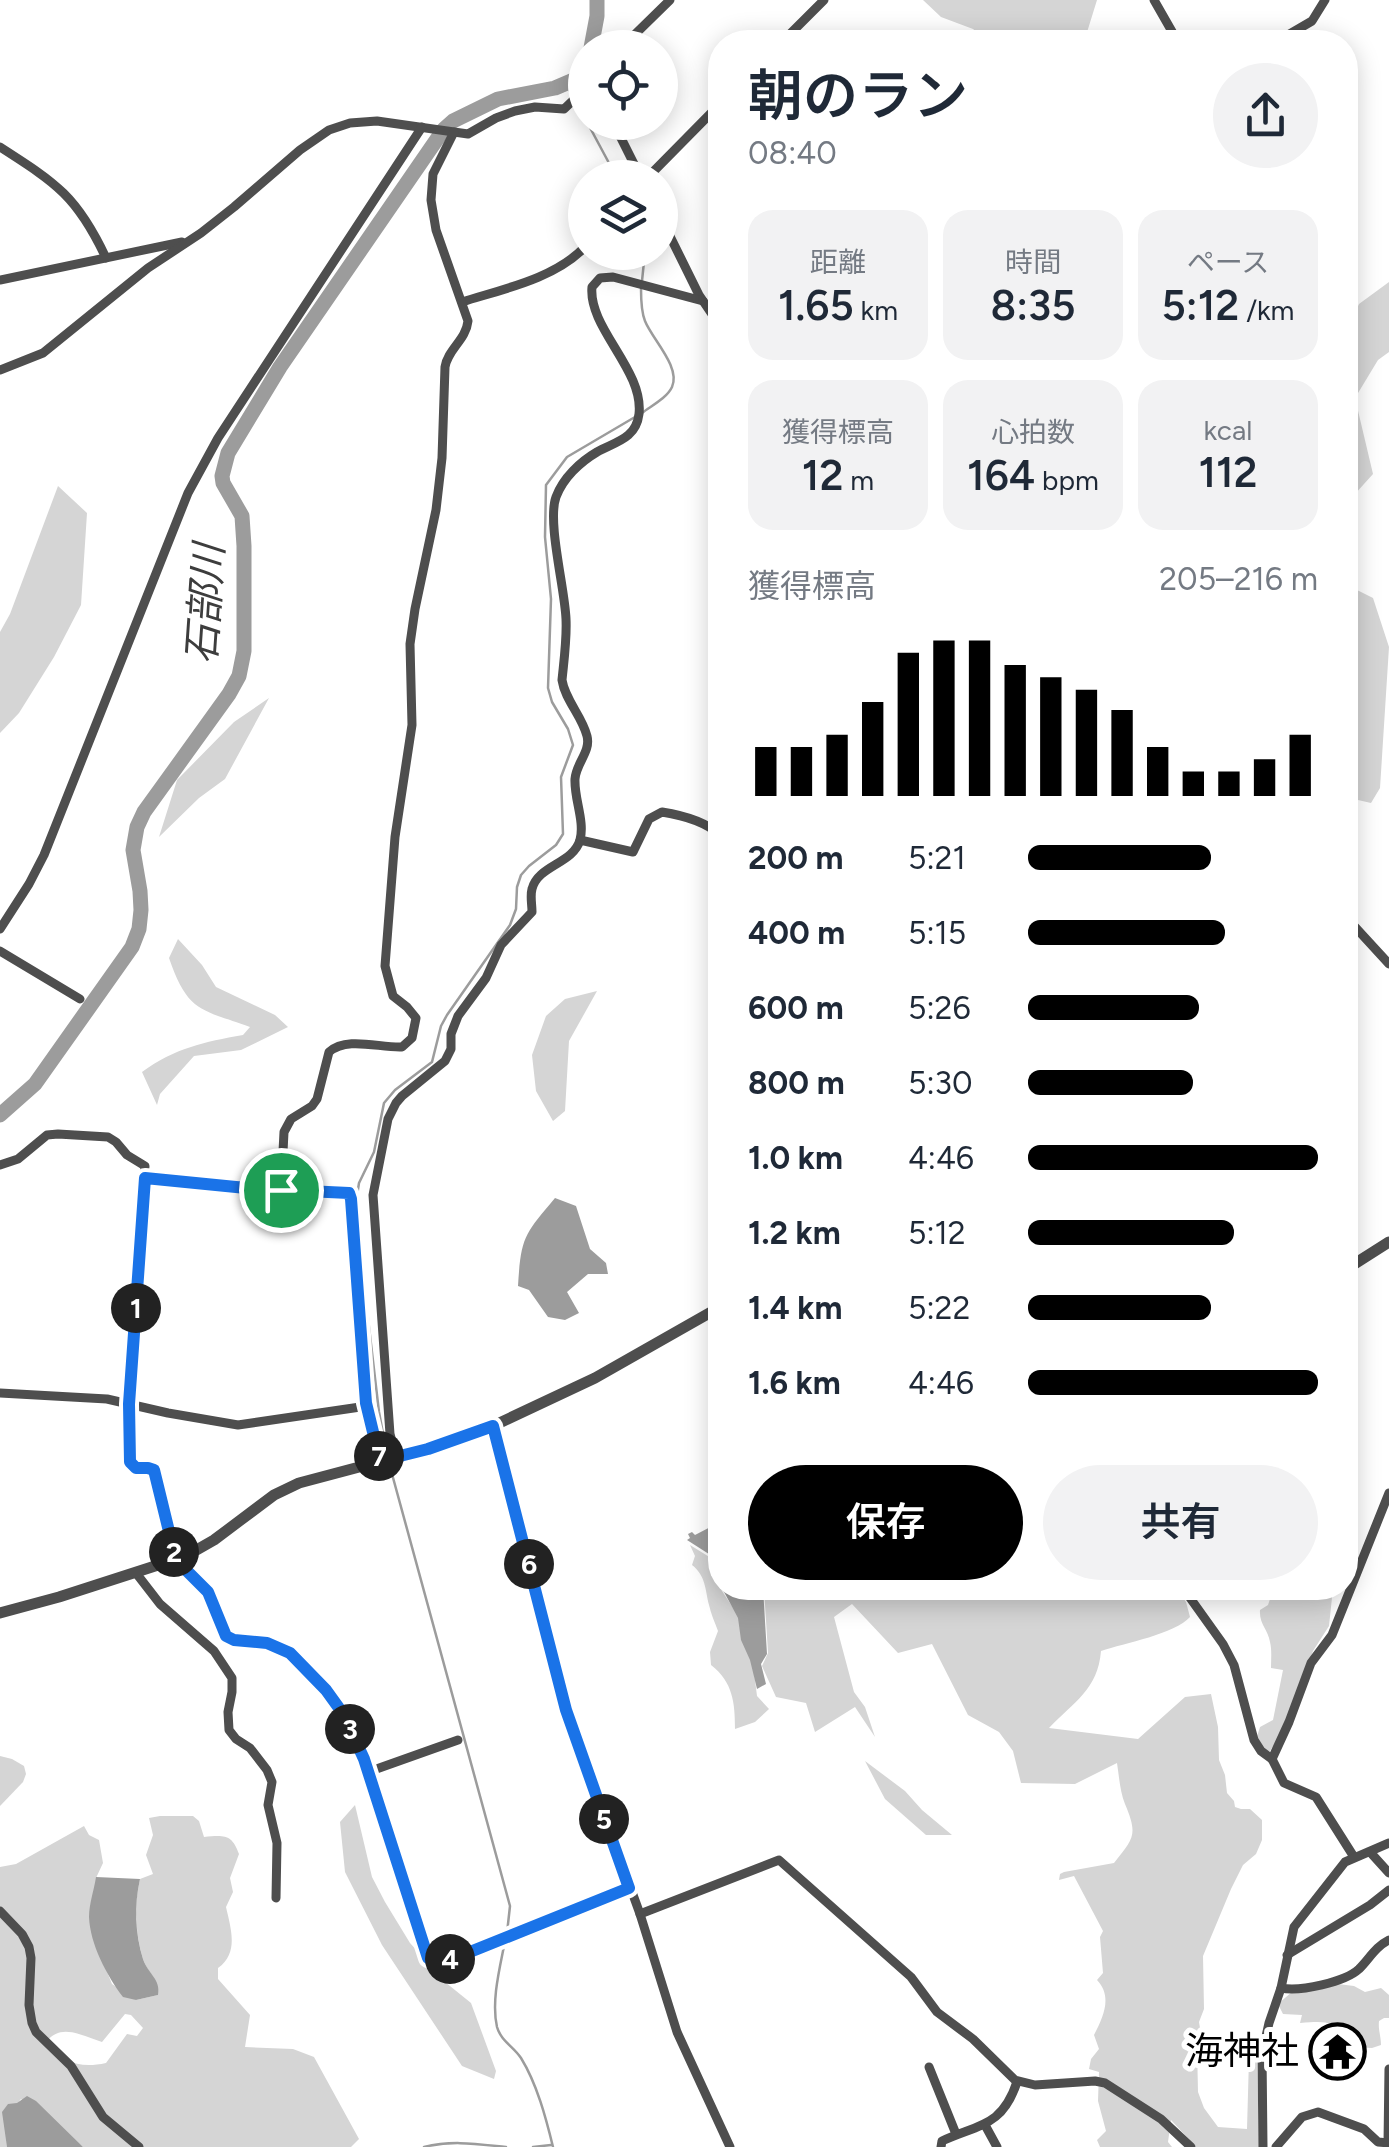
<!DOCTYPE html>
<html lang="ja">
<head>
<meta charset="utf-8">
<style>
  body { margin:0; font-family:Figtree,"Noto Sans JP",sans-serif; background:#f2f2f3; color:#1f2937; height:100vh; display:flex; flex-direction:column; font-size:38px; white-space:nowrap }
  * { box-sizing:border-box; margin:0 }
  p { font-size:32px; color:#747a83 }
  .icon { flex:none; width:55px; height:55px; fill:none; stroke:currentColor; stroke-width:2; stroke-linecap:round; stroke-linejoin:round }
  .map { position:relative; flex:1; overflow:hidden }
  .drawer { position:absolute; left:708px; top:30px; width:650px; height:1570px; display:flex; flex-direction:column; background:#fff; border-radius:40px; box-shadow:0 5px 25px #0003 }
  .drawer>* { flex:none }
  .buttons { position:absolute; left:568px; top:30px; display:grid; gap:20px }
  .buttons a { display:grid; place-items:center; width:110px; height:110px; border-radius:50%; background:#fff; box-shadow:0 5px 25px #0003; font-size:50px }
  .pin { position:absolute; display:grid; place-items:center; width:85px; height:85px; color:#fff; margin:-42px; border:5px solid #fff; border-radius:50%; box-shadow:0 2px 10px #0007 }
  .km { position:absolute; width:50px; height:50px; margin:-25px; border-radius:50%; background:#222; color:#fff; font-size:28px; line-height:50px; text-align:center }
  .round { display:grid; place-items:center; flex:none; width:105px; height:105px; border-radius:52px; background:#f2f2f3 }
  .head { display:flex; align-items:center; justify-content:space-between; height:170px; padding:0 40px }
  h1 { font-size:55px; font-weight:600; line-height:75px }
  .metrics { display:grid; grid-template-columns:repeat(3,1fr); gap:15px; height:170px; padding:10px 40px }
  .metrics div { display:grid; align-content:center; border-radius:25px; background:#f2f2f3; text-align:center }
  .metrics b { font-size:42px; font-weight:600 }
  .metrics small { font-size:28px; font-weight:400 }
  .metrics p { font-size:28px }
  .chart { height:280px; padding:20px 40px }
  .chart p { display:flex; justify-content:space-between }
  .chart svg { width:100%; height:180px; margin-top:10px; stroke:#000; stroke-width:6 }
  .action { display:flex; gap:20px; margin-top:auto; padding:20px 40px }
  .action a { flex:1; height:115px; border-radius:60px; background:#000; color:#fff; font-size:40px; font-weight:600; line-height:115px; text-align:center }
  .action a+a { background:#f2f2f3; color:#1f2937 }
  ul { padding:0 40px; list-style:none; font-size:32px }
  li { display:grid; grid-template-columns:160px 120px 1fr; align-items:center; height:75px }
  li i { height:25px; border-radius:12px; background:#000 }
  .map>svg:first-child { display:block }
</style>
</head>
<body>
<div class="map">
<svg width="1389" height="2147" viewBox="0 0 1389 2147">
  <rect width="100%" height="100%" fill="#fff"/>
  <!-- green -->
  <g fill="#d5d5d5" fill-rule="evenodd">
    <polygon points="923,0 1097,0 1084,42 989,42 973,29 941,17"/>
    <polygon points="1389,282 1389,352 1378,360 1355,398 1373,474 1345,505 1345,335 1359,304"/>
    <polygon points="58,486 87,513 81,605 54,657 19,713 0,733 0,632 10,614"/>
    <polygon points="1345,584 1373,598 1389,647 1380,788 1371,803 1345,797 1345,746 1357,695 1355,676 1345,646"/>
    <polygon points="269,698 225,779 199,798 159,837 177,780 234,722"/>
    <path d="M178,939L202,965L216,987L275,1015L288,1027L241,1050L194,1056L160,1094L157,1105L142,1072C175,1048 204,1042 243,1035L250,1027C201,1009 188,1013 169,958Z"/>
    <polygon points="597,991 569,1041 565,1111 553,1121 536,1091 532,1055 546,1016 565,999"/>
    <path d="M690,1545L711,1558L720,1588L739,1617L753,1664L757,1696L769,1709L755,1722L735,1729C735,1703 733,1682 711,1665L710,1652L718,1631C715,1623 711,1614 709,1605C705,1589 706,1576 692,1565L695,1556Z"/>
    <path d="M764,1588H1176L1186,1602L1190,1617C1175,1634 1125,1643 1101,1651C1098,1689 1074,1702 1049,1728L1138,1739L1185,1697L1211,1694L1218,1727L1219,1760L1225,1775L1227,1793L1234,1801L1235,1807L1241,1809H1250L1262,1820V1840L1256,1854L1243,1865L1231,1889L1203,1956L1204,2009L1199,2022L1201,2034L1197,2046L1198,2092L1204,2108L1218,2127L1247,2129L1249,2058L1257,2053L1259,2147H1196L1171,2120L1168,2142L1172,2147H1100L1097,2140L1106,2131L1098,2101L1099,2072L1089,2069L1091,2059L1099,2049L1094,2035C1103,2017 1113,1997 1097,1980L1103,1973L1100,1937L1103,1931L1074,1876L1059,1880L1060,1874L1064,1872L1114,1863C1134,1838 1138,1835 1125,1804C1120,1792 1119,1776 1117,1763L1075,1784L1021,1783L1013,1751L999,1732L968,1715L932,1644L898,1653L852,1604L834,1617L854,1692L865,1707L875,1737L855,1707L815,1732L806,1703L776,1697L762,1666L768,1653Z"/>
    <path d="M1266,1588H1333L1329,1626L1313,1651L1299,1692L1282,1732L1268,1754L1254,1746L1260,1727L1273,1720L1283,1670L1271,1668C1271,1659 1272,1650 1270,1642C1268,1629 1259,1624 1260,1610L1268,1605L1271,1596Z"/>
    <polygon points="0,1756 12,1759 24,1766 26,1774 23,1782 0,1806"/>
    <polygon points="865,1761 905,1791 922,1810 952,1835 926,1835 885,1799"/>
    <polygon points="355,1805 372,1877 385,1902 410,1943 445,1982 471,2003 496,2071 494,2079 462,2066 382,1945 345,1872 340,1822"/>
    <path d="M160,1816H193L199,1821L204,1837C224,1835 232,1834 239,1854L230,1878L233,1892L226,1907C231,1929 239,1953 218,1968V1979L250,2015L245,2047L293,2049L314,2057L359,2139L351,2147H83L21,2099C9,2113 6,2129 7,2147H0V1867L16,1864L84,1826L89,1835L99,1840L103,1863L96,1878L97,1947L112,1984L136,2000L158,1995C156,1973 149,1976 143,1959C135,1933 134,1905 140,1879L153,1874L146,1855L153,1835L149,1818ZM125,2014L131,2015L143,2028L137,2036L127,2034L106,2063C79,2069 65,2062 45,2044C59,2022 80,2035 102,2042Z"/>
    <path d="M1338,1984L1354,1986L1365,1992L1381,1988L1389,1995V2018H1384L1379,2021C1378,2030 1381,2036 1381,2045L1372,2048L1354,2047C1329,2023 1337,2020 1300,2023L1302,2015L1283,2014L1278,2004L1293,1991Z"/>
  </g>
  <!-- water -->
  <g fill="#9c9c9c">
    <path d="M555,1198L576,1206L590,1249L606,1263L608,1274H588L567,1292L579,1313L565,1320L548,1317L529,1290L518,1286C521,1237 524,1235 555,1198Z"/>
    <polygon points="720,1522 720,1581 712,1556 687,1540 690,1538 688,1534 692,1532 695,1535"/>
    <polygon points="722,1588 763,1588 767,1654 761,1664 766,1684 757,1689 750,1660 741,1640 738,1618"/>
    <path d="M96,1877L140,1879C134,1905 135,1934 143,1959C148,1974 161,1979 158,1995L136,2000L123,1997C107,1976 90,1944 89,1917C89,1904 94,1890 96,1877Z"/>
    <polygon points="27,2096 36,2101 83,2147 7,2147 2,2112 8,2104 17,2103"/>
  </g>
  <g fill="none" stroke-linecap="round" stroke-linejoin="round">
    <!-- stream -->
    <g stroke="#9c9c9c" stroke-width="2.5">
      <polyline points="565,82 572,95"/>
      <polyline points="576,102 585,119"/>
      <polyline points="587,122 617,178"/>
      <polyline points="642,281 645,252"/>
      <path d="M641,289C641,300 641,311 645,321C652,339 681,367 672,387C667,398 651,406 642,413"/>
      <polyline points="356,1202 359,1183 374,1152 384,1103 395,1090 432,1062 441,1026 447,1015 510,925 516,909 517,887 521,875 529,866 556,845 563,834 561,777 573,745 568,729 552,702 548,688 551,599 545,537 546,485 567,457 635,417"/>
      <polyline points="357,1225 379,1412 387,1455"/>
      <polyline points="389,1463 510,1906 507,1933"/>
      <path d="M505,1941C500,1967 491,2001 497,2027C501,2041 514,2047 521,2058C537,2084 546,2118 553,2147"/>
      <path d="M424,2147C452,2140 477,2144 506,2147"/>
      <polyline points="533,2147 551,2145"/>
    </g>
    <!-- river -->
    <g stroke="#9c9c9c" stroke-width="15">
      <polyline points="591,48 597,16 597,0"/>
      <polyline points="0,1115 35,1084 132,947 139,929 141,910 140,891 133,850 137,827 144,812 229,694 239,676 244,651 244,546 242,516 223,483 222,476 228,453 280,367 444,129 453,121 498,99 555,88 576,79 585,65"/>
    </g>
    <!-- minor -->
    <g stroke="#4e4e4e" stroke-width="9">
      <polyline points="1154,0 1178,42"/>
      <polyline points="782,42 824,0"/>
      <polyline points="1276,42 1312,21 1325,0"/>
      <polyline points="621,48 670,0"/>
      <polyline points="613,122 641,178"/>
      <path d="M0,147C56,183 77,196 106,258"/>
      <polyline points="647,178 720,104"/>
      <polyline points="660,216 699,295 720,326"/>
      <polyline points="0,280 182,242"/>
      <path d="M462,302C503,289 554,279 585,247"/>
      <polyline points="0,370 43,353 148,268 201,233 234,207 300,150 329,130 350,123 377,121 468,134 496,118 515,111 535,107 564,109 585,89"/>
      <path d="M580,840L633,852L649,819L662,812C681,815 706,822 720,835"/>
      <polyline points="1345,916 1389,964"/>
      <polyline points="0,929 29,884 44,855 188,493 218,438 422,127"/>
      <polyline points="0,951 80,999"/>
      <polyline points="0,1165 18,1159 47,1135 58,1134 108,1137 116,1142 127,1155 145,1166 129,1404 130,1462 135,1468 148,1467 154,1471 176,1559 208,1592 226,1636 234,1640 267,1643 290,1653 326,1690 344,1715 364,1759 428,1958 437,1962 449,1960 629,1888"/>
      <polyline points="145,1178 247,1188 349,1193 351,1199 366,1403 380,1461"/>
      <path d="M281,1191L284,1132L291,1119L312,1106L317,1099L329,1052C347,1036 379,1048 402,1047L412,1038L416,1018L407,1007L393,996L385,966L395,837L412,725L410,644L415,609L436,510L442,458L445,367C448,349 466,340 468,321L436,230L431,200L433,174L454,132"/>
      <polyline points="0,1393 107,1399 168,1413 238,1425 367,1406"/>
      <polyline points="493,1426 566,1710 640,1914 677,2032 730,2147"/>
      <path d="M396,1457L390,1434L373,1195L388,1119L396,1103L402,1096L445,1061L451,1049V1034L458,1016L486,978L501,945L532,912C532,904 530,896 532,889C538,865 573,864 580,840C585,821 574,799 575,779C576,763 591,752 587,736C582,716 565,700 562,680C564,660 567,639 566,619C565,589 547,522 556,497C563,478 580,462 597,452C615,442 636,439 639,414C644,370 588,328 592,287L600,278L613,277L703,301"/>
      <polyline points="136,1573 160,1604 214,1651 232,1678 232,1692 228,1712 229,1730 236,1739 250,1748 267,1770 272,1782 268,1805 277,1843 276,1898"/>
      <polyline points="1183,1588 1223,1644 1234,1665 1254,1740 1261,1751 1272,1759"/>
      <polyline points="368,1772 458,1740"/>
      <polyline points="1370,1852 1389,1873"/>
      <polyline points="1354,1857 1316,1797 1284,1783 1272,1759 1289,1722 1311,1663 1332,1635 1389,1493"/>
      <polyline points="0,1911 22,1934 29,1947 31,1958 29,2005 32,2023 36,2032 71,2066 103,2117 139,2147"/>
      <polyline points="640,1914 779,1860 911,1977 937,2012 973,2039 1015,2080 1035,2085 1095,2081 1105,2083 1161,2119 1191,2147"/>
      <polyline points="1287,1955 1370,1905 1389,1890"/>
      <path d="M1281,1988C1300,1992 1345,1982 1359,1969C1370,1958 1375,1947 1389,1940"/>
      <polyline points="929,2067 956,2134"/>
      <polyline points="985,2125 997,2147"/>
      <polyline points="1388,2143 1389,2069"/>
      <path d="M941,2147L942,2141C979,2124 1002,2127 1017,2082"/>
      <polyline points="1263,2147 1262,2054 1269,2023 1281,1988 1294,1927 1345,1862 1389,1843"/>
      <polyline points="1276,2147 1302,2117 1318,2112 1364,2129 1378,2142 1389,2143"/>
    </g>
    <!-- tertiary -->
    <g stroke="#4e4e4e" stroke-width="11">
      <polyline points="1345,1270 1389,1242"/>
      <polyline points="0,1613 59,1597 186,1556 214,1540 274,1495 299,1483 427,1449 493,1426 595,1378 720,1307"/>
    </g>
  </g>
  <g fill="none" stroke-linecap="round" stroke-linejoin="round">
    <defs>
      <polygon id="route" points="145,1178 246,1188 349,1193 351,1199 366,1403 380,1461 428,1449 493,1426 566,1710 629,1888 450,1960 437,1962 428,1958 364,1759 344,1715 326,1690 290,1653 267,1643 234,1640 226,1636 208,1592 176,1560 154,1470 148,1468 136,1468 130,1462 129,1404"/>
    </defs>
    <!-- route casing -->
    <use href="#route" stroke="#fff" stroke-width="20"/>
    <!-- route -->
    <use href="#route" stroke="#1a73e8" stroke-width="12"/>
  </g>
  <!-- icons -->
  <defs>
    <symbol id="temple-ring" viewBox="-11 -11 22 22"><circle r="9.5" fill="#fff" stroke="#000" stroke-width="1.5"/><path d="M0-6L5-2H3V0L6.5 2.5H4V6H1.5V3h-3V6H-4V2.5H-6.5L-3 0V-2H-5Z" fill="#000"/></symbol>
  </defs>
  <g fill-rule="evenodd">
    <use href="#temple-ring" x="1306" y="2020" width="63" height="63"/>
  </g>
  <g text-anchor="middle" stroke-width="10" stroke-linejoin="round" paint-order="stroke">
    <!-- poi labels -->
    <g font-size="38" fill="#000" stroke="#fff" text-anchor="end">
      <text x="1299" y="2064">海神社</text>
    </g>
    <!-- water labels -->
    <g font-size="40" font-style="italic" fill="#3d3d3d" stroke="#fff">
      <text transform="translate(205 604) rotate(-86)" y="14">石部川</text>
    </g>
  </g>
</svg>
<div class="buttons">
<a><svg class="icon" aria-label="locate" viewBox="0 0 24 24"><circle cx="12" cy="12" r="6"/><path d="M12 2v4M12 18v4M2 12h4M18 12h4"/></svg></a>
<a><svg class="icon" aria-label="layers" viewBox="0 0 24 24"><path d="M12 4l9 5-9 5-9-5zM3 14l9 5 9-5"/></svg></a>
</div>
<div class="pin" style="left:281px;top:1190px;background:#1e9e55"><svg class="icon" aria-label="arrive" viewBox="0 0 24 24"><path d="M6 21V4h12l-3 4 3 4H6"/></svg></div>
<b class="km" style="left:136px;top:1308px">1</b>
<b class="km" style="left:174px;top:1552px">2</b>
<b class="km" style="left:350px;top:1729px">3</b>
<b class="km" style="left:450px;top:1959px">4</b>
<b class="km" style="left:604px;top:1819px">5</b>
<b class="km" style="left:529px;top:1564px">6</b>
<b class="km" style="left:379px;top:1456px">7</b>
<section class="drawer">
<div class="head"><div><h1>朝のラン</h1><p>08:40</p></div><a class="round"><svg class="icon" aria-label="share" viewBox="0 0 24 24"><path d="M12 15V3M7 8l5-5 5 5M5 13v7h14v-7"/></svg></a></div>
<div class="metrics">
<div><p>距離</p><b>1.65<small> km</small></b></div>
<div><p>時間</p><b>8:35</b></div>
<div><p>ペース</p><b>5:12<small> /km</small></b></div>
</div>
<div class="metrics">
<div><p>獲得標高</p><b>12<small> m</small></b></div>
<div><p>心拍数</p><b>164<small> bpm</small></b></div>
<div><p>kcal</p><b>112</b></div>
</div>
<div class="chart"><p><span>獲得標高</span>205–216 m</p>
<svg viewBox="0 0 160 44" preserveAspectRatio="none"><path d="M5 44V32M15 44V32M25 44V29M35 44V21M45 44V9M55 44V6M65 44V6M75 44V12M85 44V15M95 44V18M105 44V23M115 44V32M125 44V38M135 44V38M145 44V35M155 44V29"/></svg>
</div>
<ul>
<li><b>200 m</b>5:21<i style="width:63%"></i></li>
<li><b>400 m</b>5:15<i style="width:68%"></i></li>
<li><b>600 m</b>5:26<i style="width:59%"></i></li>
<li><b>800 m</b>5:30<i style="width:57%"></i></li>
<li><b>1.0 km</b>4:46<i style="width:100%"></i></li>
<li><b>1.2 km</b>5:12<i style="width:71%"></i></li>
<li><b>1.4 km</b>5:22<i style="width:63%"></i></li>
<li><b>1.6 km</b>4:46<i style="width:100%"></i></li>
</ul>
<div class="action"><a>保存</a><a>共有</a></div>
</section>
</div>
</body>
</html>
